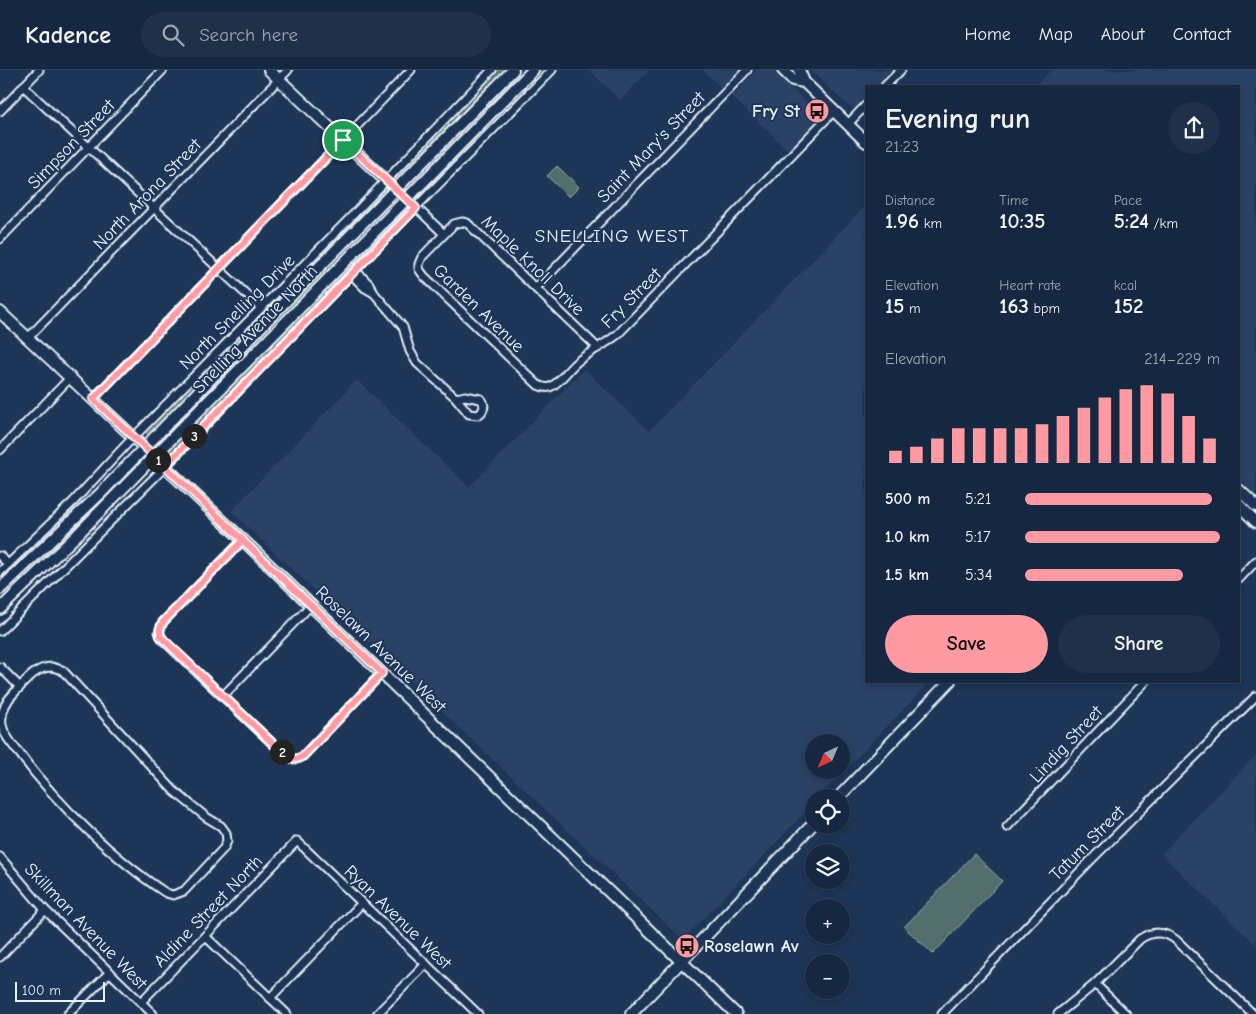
<!DOCTYPE html>
<html lang="en">
<head>
<meta charset="utf-8">
<style>
  body { margin:0; font-family:"Comic Neue",sans-serif; background:#1f3048; color:#f1f3f6; height:100vh; display:flex; flex-direction:column; font-size:19px; white-space:nowrap }
  * { box-sizing:border-box; margin:0 }
  p { font-size:16px; color:#9ea6b1 }
  .icon { flex:none; width:28px; height:28px; fill:none; stroke:currentColor; stroke-width:2; stroke-linecap:round; stroke-linejoin:round }
  .map { position:relative; flex:1; overflow:hidden }
  .side { position:absolute; left:865px; top:15px; width:375px; height:598px; display:flex; flex-direction:column; background:#162841; border-radius:0px; box-shadow:0 2px 8px #0003,0 0 0 1px #35445a }
  .side>* { flex:none }
  .needle { width:32px; rotate:224deg }
  .tools { position:absolute; left:805px; top:664px; display:grid; gap:10px }
  .tools a { display:grid; place-items:center; width:45px; height:45px; border-radius:50%; background:#162841; box-shadow:0 2px 8px #0003,0 0 0 1px #35445a; font-size:25px }
  .scale { position:absolute; left:15px; bottom:12px; width:90px; box-sizing:border-box; padding-left:5px; border:2px solid #e8f1f8; border-top:0; font-size:14px; line-height:18px; white-space:nowrap; color:#e8f1f8; -webkit-text-stroke:4px #1d3557; paint-order:stroke }
  .pin { position:absolute; display:grid; place-items:center; width:42px; height:42px; color:#fff; margin:-21px; border:2px solid #fff; border-radius:50%; box-shadow:0 1px 5px #0007 }
  .km { position:absolute; width:25px; height:25px; margin:-12px; border-radius:50%; background:#222; color:#fff; font-size:14px; line-height:25px; text-align:center }
  .round { display:grid; place-items:center; flex:none; width:52px; height:52px; border-radius:26px; background:#1f3048 }
  .head { display:flex; align-items:center; justify-content:space-between; height:85px; padding:0 20px }
  h1 { font-size:28px; font-weight:600; line-height:38px }
  .figures { display:grid; grid-template-columns:repeat(3,1fr); gap:8px; height:85px; padding:5px 20px }
  .figures div { display:grid; align-content:center }
  .figures b { font-size:21px; font-weight:600 }
  .figures small { font-size:14px; font-weight:400 }
  .figures p { font-size:14px }
  .chart { height:140px; padding:10px 20px }
  .chart p { display:flex; justify-content:space-between }
  .chart svg { width:100%; height:90px; margin-top:5px; stroke:#ff9aa2; stroke-width:6 }
  .cta { display:flex; gap:10px; margin-top:auto; padding:10px 20px }
  .cta a { flex:1; height:58px; border-radius:30px; background:#ff9aa2; color:#111; font-size:20px; font-weight:600; line-height:58px; text-align:center }
  .cta a+a { background:#1f3048; color:#f1f3f6 }
  ul { padding:0 20px; list-style:none; font-size:16px }
  li { display:grid; grid-template-columns:80px 60px 1fr; align-items:center; height:38px }
  li i { height:12px; border-radius:6px; background:#ff9aa2 }
  header { display:flex; align-items:center; gap:30px; box-sizing:border-box; height:70px; padding:0 25px; background:#162841; border-bottom:1px solid #35445a }
  header strong { font-size:24px }
  nav { display:flex; gap:28px; margin-inline-start:auto; font-size:18px }
  .search { width:350px; height:45px; background:#1f3048; display:flex; align-items:center; gap:12px; box-sizing:border-box; padding:0 18px; border-radius:28px; color:#9ea6b1; font-size:19px }
  .map>svg:first-child { display:block }
</style>
</head>
<body>
<header>
<strong>Kadence</strong>
<div class="search"><svg class="icon" aria-label="search" viewBox="0 0 24 24"><circle cx="10" cy="10" r="6"/><path d="M15 15l6 6"/></svg>Search here</div>
<nav><a>Home</a><a>Map</a><a>About</a><a>Contact</a></nav>
</header>
<div class="map">
<svg width="1256" height="944" viewBox="0 0 1256 944">
  <rect width="100%" height="100%" fill="#1d3557"/>
  <filter id="ink" filterUnits="userSpaceOnUse"><feTurbulence type="fractalNoise" baseFrequency=".02" numOctaves="2"/><feDisplacementMap in="SourceGraphic" scale="10" xChannelSelector="R" yChannelSelector="G"/><feConvolveMatrix kernelMatrix="1 2 1 2 8 2 1 2 1" color-interpolation-filters="sRGB"/></filter>
  <g filter="url(#ink)">
    <!-- built -->
    <g fill="#2a4265" fill-rule="evenodd">
      <polygon points="589,0 650,0 620,30"/>
      <polygon points="703,0 743,0 723,20"/>
      <polygon points="757,0 772,0 819,44 821,49 790,82 729,24 735,24"/>
      <polygon points="810,0 892,0 876,16 866,16 866,26 854,38 846,34"/>
      <polygon points="1051,0 1256,0 1256,426 1239,410 1239,16 1035,16"/>
      <path d="M866,135V611H931L819,727L814,728V733L683,870L231,441L357,310L469,417L584,299L649,361ZM841,672V700H814V672Z"/>
      <polygon points="1256,685 1256,875 1161,784"/>
    </g>
    <!-- green -->
    <g fill="#536d6a" stroke="#9eafb1">
      <polygon points="499,0 504,0 395,109 394,106 407,93"/>
      <polygon points="542,0 546,0 416,129 416,127"/>
      <polygon points="557,96 579,117 569,127 547,106"/>
      <polygon points="382,119 385,120 385,123 147,364 145,362"/>
      <polygon points="405,140 407,141 182,373 170,385 167,384"/>
      <polygon points="327,197 329,199 306,226 225,308 223,306 246,279"/>
      <polygon points="974,784 1002,811 933,884 904,857"/>
    </g>
    <g fill="none" stroke-linecap="round" stroke-linejoin="round">
      <defs>
        <g id="street">
          <polyline points="23,16 261,238"/>
          <polyline points="885,16 901,0"/>
          <polyline points="0,41 39,0"/>
          <polyline points="848,54 866,35"/>
          <polyline points="385,110 397,119 444,164"/>
          <polyline points="0,169 163,0"/>
          <path d="M355,200L369,214L374,223L403,257L410,281L417,293L456,328L469,344L478,345C484,341 486,335 481,329L465,326L456,328"/>
          <polyline points="351,204 365,218 374,223"/>
          <polyline points="536,218 747,0"/>
          <polyline points="28,268 288,0"/>
          <path d="M598,278L467,153L462,152L454,154L422,187L419,194V199L424,206L538,315C542,317 547,319 552,316C562,310 569,298 578,291C591,281 606,274 618,264L834,41"/>
          <polyline points="93,329 411,0"/>
          <polyline points="0,380 70,308"/>
          <path d="M243,470L163,552L159,562L163,570L287,687C293,690 298,690 303,686L382,603"/>
          <polyline points="0,486 8,494"/>
          <polyline points="0,502 73,432 126,375 352,146 492,0"/>
          <polyline points="1239,509 1256,491"/>
          <polyline points="0,561 158,404 416,137 552,0"/>
          <polyline points="0,597 20,617"/>
          <path d="M52,597L62,600L67,605L174,721L206,747L221,756L226,763L227,771L224,778L184,821L173,825L166,823C115,790 56,733 20,684C13,675 4,666 2,655C0,641 6,631 15,622C26,611 35,597 52,597Z"/>
          <polyline points="223,626 311,535"/>
          <polyline points="1007,757 1146,611"/>
          <polyline points="0,787 45,840 153,944"/>
          <polyline points="205,866 287,944"/>
          <polyline points="0,887 45,840"/>
          <polyline points="1095,914 1126,944"/>
          <polyline points="270,928 362,833"/>
          <polyline points="141,932 297,771 478,944"/>
          <polyline points="68,944 110,902"/>
          <polyline points="377,944 426,894"/>
          <polyline points="942,944 1094,787 1256,626"/>
          <path d="M1058,944L1095,914L1140,869C1152,861 1165,861 1176,870L1253,944"/>
        </g>
        <g id="secondary">
          <polyline points="269,0 385,110"/>
          <polyline points="783,0 793,10 804,12"/>
          <polyline points="799,0 804,12 866,72"/>
          <polyline points="0,242 243,470 736,944"/>
          <polyline points="1239,420 1256,436"/>
          <polyline points="1239,435 1256,452"/>
          <polyline points="838,728 950,611"/>
          <polyline points="631,944 814,753"/>
        </g>
        <g id="primary">
          <polyline points="0,519 101,423 270,247 513,0"/>
          <polyline points="0,539 77,465 533,0"/>
        </g>
      </defs>
      <!-- street casing -->
      <use href="#street" stroke="#e8f1f8" stroke-width="11"/>
      <!-- secondary casing -->
      <use href="#secondary" stroke="#e8f1f8" stroke-width="14"/>
      <!-- primary casing -->
      <use href="#primary" stroke="#e8f1f8" stroke-width="14"/>
      <!-- street -->
      <use href="#street" stroke="#1d3557" stroke-width="7"/>
      <!-- secondary -->
      <use href="#secondary" stroke="#1d3557" stroke-width="10"/>
      <!-- primary -->
      <use href="#primary" stroke="#1d3557" stroke-width="10"/>
    </g>
  </g>
  <g fill="none" stroke-linecap="round" stroke-linejoin="round" filter="url(#ink)">
    <defs>
      <path id="route" d="M343,70L93,329L165,396L170,401L382,603L303,686C297,690 293,690 287,687L160,566V558L163,552L243,470L165,396L416,138L343,70"/>
    </defs>
    <!-- route casing -->
    <use href="#route" stroke="#fff" stroke-width="10"/>
    <!-- route -->
    <use href="#route" stroke="#ff9aa2" stroke-width="6"/>
  </g>
  <!-- icons -->
  <defs>
    <symbol id="bus-disc" viewBox="-11 -11 22 22"><circle r="9.5" fill="#ff9aa2" stroke="#1d3557"/><path d="M-5-6H5V4H4V6H2V4H-2V6H-4V4H-5ZM-3.5-4V0h7V-4ZM-3.5 1.2v1.5H-2V1.2ZM2 1.2v1.5H3.5V1.2Z" fill="#111"/></symbol>
  </defs>
  <g fill-rule="evenodd">
    <use href="#bus-disc" x="803" y="27" width="28" height="28"/>
    <use href="#bus-disc" x="673" y="862" width="28" height="28"/>
  </g>
  <g text-anchor="middle" stroke-width="4" stroke-linejoin="round" paint-order="stroke">
    <!-- poi labels -->
    <g font-size="18" font-weight="bold" fill="#e8f1f8" stroke="#1d3557" text-anchor="end">
      <text x="800" y="47">Fry St</text>
      <text x="704" y="882" text-anchor="start">Roselawn Av</text>
    </g>
    <!-- street labels -->
    <g font-size="18" fill="#e8f1f8" stroke="#1d3557">
      <text transform="translate(71 74) rotate(-46)" y="6">Simpson Street</text>
      <text transform="translate(651 77) rotate(-46)" y="6">Saint Mary's Street</text>
      <text transform="translate(147 124) rotate(-46)" y="6">North Arona Street</text>
      <text transform="translate(533 195) rotate(44)" y="6">Maple Knoll Drive</text>
      <text transform="translate(631 228) rotate(-45)" y="6">Fry Street</text>
      <text transform="translate(479 238) rotate(44)" y="6">Garden Avenue</text>
      <text transform="translate(237 242) rotate(-45)" y="6">North Snelling Drive</text>
      <text transform="translate(255 259) rotate(-46)" y="6">Snelling Avenue North</text>
      <text transform="translate(381 579) rotate(44)" y="6">Roselawn Avenue West</text>
      <text transform="translate(1066 674) rotate(-47)" y="6">Lindig Street</text>
      <text transform="translate(1087 773) rotate(-45)" y="6">Tatum Street</text>
      <text transform="translate(208 841) rotate(-46)" y="6">Aldine Street North</text>
      <text transform="translate(398 847) rotate(44)" y="6">Ryan Avenue West</text>
      <text transform="translate(86 856) rotate(46)" y="6">Skillman Avenue West</text>
    </g>
    <!-- neighbourhood labels -->
    <g font-size="19" letter-spacing="1" fill="#e8f1f8" stroke="#1d3557">
      <text x="612" y="172">SNELLING WEST</text>
    </g>
  </g>
</svg>
<div class="tools">
<a><svg class="needle" viewBox="-14 -14 28 28"><path d="M0-13l5 13h-10z" fill="#e53935"/><path d="M0 13l5-13h-10z" fill="#9ea6b1"/></svg></a>
<a><svg class="icon" aria-label="locate" viewBox="0 0 24 24"><circle cx="12" cy="12" r="6"/><path d="M12 2v4M12 18v4M2 12h4M18 12h4"/></svg></a>
<a><svg class="icon" aria-label="layers" viewBox="0 0 24 24"><path d="M12 4l9 5-9 5-9-5zM3 14l9 5 9-5"/></svg></a>
<a>+</a>
<a>−</a>
</div>
<div class="scale">100 m</div>
<div class="pin" style="left:343px;top:70px;background:#1e9e55"><svg class="icon" aria-label="arrive" viewBox="0 0 24 24"><path d="M6 21V4h12l-3 4 3 4H6"/></svg></div>
<b class="km" style="left:158px;top:390px">1</b>
<b class="km" style="left:282px;top:682px">2</b>
<b class="km" style="left:194px;top:366px">3</b>
<section class="side">
<div class="head"><div><h1>Evening run</h1><p>21:23</p></div><a class="round"><svg class="icon" aria-label="share" viewBox="0 0 24 24"><path d="M12 15V3M7 8l5-5 5 5M5 13v7h14v-7"/></svg></a></div>
<div class="figures">
<div><p>Distance</p><b>1.96<small> km</small></b></div>
<div><p>Time</p><b>10:35</b></div>
<div><p>Pace</p><b>5:24<small> /km</small></b></div>
</div>
<div class="figures">
<div><p>Elevation</p><b>15<small> m</small></b></div>
<div><p>Heart rate</p><b>163<small> bpm</small></b></div>
<div><p>kcal</p><b>152</b></div>
</div>
<div class="chart"><p><span>Elevation</span>214–229 m</p>
<svg viewBox="0 0 160 44" preserveAspectRatio="none"><path d="M5 44V38M15 44V36M25 44V32M35 44V27M45 44V27M55 44V27M65 44V27M75 44V25M85 44V21M95 44V17M105 44V12M115 44V8M125 44V6M135 44V10M145 44V21M155 44V32"/></svg>
</div>
<ul>
<li><b>500 m</b>5:21<i style="width:96%"></i></li>
<li><b>1.0 km</b>5:17<i style="width:100%"></i></li>
<li><b>1.5 km</b>5:34<i style="width:81%"></i></li>
</ul>
<div class="cta"><a>Save</a><a>Share</a></div>
</section>
</div>
</body>
</html>
